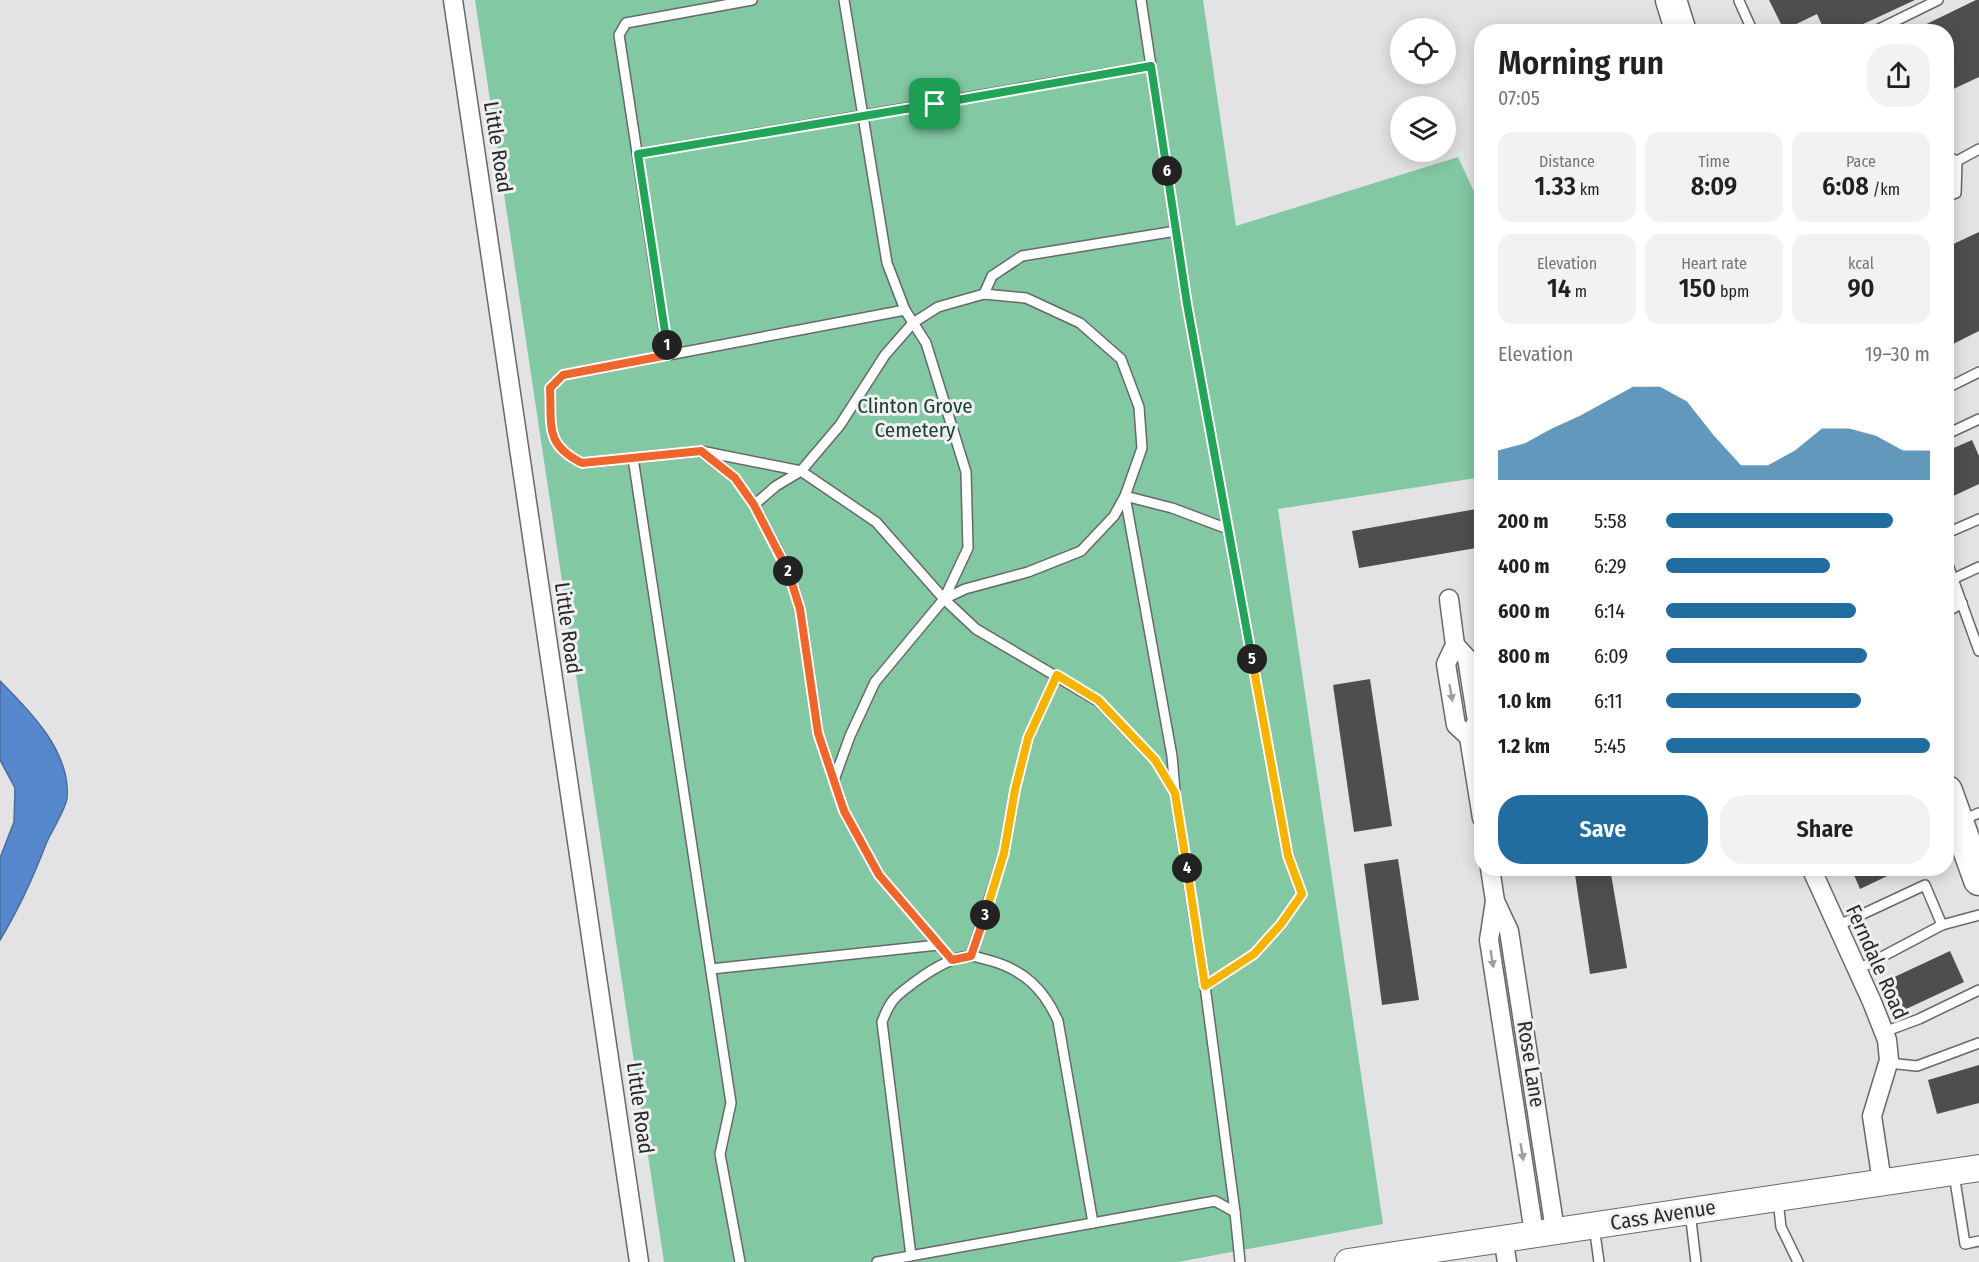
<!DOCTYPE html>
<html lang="en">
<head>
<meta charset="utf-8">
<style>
  body { margin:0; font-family:"Fira Sans Condensed",sans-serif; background:#f2f2f2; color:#202124; height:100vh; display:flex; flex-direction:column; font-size:22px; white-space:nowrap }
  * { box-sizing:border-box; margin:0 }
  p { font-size:20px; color:#757577 }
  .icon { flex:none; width:33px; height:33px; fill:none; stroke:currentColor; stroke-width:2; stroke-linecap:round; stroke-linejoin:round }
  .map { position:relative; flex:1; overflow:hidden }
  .details { position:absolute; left:1474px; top:24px; width:480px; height:852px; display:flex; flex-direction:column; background:#fff; border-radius:24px; box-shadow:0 3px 15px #0003 }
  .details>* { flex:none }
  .tools { position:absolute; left:1390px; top:18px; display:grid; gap:12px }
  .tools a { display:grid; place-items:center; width:66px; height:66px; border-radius:50%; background:#fff; box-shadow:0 3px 15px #0003; font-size:30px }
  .pin { position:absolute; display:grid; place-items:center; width:51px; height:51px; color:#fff; margin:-26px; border-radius:12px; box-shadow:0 3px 9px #0006 }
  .km { position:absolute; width:30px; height:30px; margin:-15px; border-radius:50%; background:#222; color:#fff; font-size:16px; line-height:30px; text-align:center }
  .round { display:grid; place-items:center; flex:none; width:63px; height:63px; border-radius:24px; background:#f2f2f2 }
  .headline { display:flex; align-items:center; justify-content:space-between; height:102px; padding:0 24px }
  h1 { font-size:33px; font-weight:600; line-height:45px }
  .metrics { display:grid; grid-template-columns:repeat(3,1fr); gap:9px; height:102px; padding:6px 24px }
  .metrics div { display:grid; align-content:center; border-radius:15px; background:#f2f2f2; text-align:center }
  .metrics b { font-size:26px; font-weight:600 }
  .metrics small { font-size:16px; font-weight:400 }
  .metrics p { font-size:16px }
  .chart { height:168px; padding:12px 24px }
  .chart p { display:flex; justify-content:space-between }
  .chart svg { width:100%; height:108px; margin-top:6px; fill:#216da0; opacity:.7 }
  .cta { display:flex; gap:12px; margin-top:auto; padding:12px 24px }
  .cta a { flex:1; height:69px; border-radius:24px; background:#216da0; color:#fff; font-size:24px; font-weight:600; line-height:69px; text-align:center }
  .cta a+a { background:#f2f2f2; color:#202124 }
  ul { padding:0 24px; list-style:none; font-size:20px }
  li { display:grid; grid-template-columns:96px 72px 1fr; align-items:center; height:45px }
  li i { height:15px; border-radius:8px; background:#216da0 }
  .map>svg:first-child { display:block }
</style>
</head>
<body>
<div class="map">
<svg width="1979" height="1262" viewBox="0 0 1979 1262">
  <rect width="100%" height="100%" fill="#e3e3e6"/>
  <!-- green -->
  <polygon fill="#81c8a3" points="475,0 1203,0 1236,226 1458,157 1482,209 1482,477 1278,509 1383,1224 1178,1262 664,1262"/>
  <!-- water -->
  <path fill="#5788cd" stroke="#4a6c9c" stroke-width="1.5" d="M0,681C30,711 71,752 67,798C66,809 51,832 46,844C33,878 19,909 0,940V858L14,822L15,788L0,760Z"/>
  <!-- building -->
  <g fill="#4e4e51">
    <polygon points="1769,0 1915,0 1846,32 1825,32 1817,14 1784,30"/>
    <polygon points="1976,0 1979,0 1979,77 1947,92 1947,32 1910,32"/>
    <polygon points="1979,232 1979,331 1947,347 1947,247"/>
    <polygon points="1972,440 1979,456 1979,484 1947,499 1947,451"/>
    <polygon points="1482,508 1482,547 1359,568 1352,531"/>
    <polygon points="1370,679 1392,826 1354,832 1333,685"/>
    <polygon points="1398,859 1419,1000 1382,1005 1364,864"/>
    <polygon points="1574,868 1610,868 1627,968 1590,974"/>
    <polygon points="1851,868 1904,868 1860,889"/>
    <polygon points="1950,951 1964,982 1904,1010 1890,979"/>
    <polygon points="1979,1065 1979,1103 1937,1114 1928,1080"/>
  </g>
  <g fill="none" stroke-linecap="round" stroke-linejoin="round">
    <defs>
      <g id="service">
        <polyline points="844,0 887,263 905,310 926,343 966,472 968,548 944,599 875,682 850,736 834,780 844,811 879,875 952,960"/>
        <polyline points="1141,0 1187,304 1288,856 1302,894 1281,924 1254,954 1205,986 1235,1212"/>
        <polyline points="1739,1 1753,32"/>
        <polyline points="1873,32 1938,0"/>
        <polyline points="638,154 1151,66"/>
        <polyline points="1947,156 1957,161 1979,149"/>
        <polyline points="1947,197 1956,193 1957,161"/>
        <polyline points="984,294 992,276 1022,256 1176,231"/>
        <path d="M905,310L563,375L550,388C552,426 544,444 582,463L701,451L801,471L876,522L944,599L976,629L1098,701L1155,760L1175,793L1205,986"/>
        <polyline points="668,355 619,35 626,23 752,0"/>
        <polyline points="1947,388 1979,372"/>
        <polyline points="1947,434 1979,419"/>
        <polyline points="703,453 735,478 754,505 788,570 800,609 818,733 834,780"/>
        <polyline points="633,458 731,1103 720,1154 740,1262"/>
        <polyline points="754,505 776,486 801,471 840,425 885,355 913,323 938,307 984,294 1026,298 1080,323 1121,359 1139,407 1142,448 1125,496 1114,516 1081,551 1028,572 965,589 944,599"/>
        <polyline points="1947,533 1979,519"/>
        <polyline points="1947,562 1953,579"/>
        <polyline points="1979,567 1953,579 1979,651"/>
        <polyline points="1947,598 1962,603"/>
        <polyline points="1947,612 1962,603"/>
        <polyline points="1175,791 1172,756 1125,496 1172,508 1228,529"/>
        <polyline points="1962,820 1979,813"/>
        <polyline points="1837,926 1925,885 1942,925"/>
        <polyline points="971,956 1004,853 1015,790 1028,738 1057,675"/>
        <polyline points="711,969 938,945"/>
        <polyline points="1857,970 1942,925 1979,915"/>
        <polyline points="1884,1032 1919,1019 1979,990"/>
        <polyline points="1888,1063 1917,1066 1979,1043"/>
        <polyline points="1954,1174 1965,1244 1979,1241"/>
        <polyline points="1778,1200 1781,1227 1798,1262"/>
        <polyline points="1690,1212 1696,1262"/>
        <polyline points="1594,1226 1599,1262"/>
        <path d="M911,1256L882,1022C891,998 896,996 916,981C931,970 952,957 970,956C976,956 983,959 988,960C1023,969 1044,989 1058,1021L1093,1223"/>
        <polyline points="877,1262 1215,1201 1235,1212 1240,1262"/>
      </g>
      <g id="minor">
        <polyline points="453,0 639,1262"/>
        <polyline points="1449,599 1455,645 1446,664 1456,725 1469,737"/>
        <polyline points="1455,645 1467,658 1477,721 1469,737 1482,818"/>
        <polyline points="1490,868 1495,901 1509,931 1555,1230"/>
        <polyline points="1811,868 1872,1002 1887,1040 1889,1060 1872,1116 1882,1182"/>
        <polyline points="1495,901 1489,940 1534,1233"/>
        <polyline points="1503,1237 1507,1262"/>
      </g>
      <polyline id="secondary" points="1348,1262 1979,1168"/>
      <g id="primary">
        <polyline points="1671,0 1681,32"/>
        <polyline points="1947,791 1979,880"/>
      </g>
    </defs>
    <!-- service casing -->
    <use href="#service" stroke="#68686b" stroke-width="12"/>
    <!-- minor casing -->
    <use href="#minor" stroke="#68686b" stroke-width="21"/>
    <!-- secondary casing -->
    <use href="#secondary" stroke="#68686b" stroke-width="28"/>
    <!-- primary casing -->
    <use href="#primary" stroke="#68686b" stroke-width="33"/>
    <!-- service -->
    <use href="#service" stroke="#fff" stroke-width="9"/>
    <!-- minor -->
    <use href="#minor" stroke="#fff" stroke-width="18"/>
    <!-- secondary -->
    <use href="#secondary" stroke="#fff" stroke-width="26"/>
    <!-- primary -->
    <use href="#primary" stroke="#fff" stroke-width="30"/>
  </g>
  <!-- one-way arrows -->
  <defs><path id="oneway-solid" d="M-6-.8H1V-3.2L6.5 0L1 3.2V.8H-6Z" transform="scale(1.5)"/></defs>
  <g fill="#9f9fa0">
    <use href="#oneway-solid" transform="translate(1451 693) rotate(80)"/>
    <use href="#oneway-solid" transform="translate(1492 959) rotate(81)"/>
    <use href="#oneway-solid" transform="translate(1522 1152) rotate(81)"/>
  </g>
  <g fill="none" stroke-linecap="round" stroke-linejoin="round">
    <defs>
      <polyline id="split-1" points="667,345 638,154 935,104"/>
      <path id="split-2" d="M667,345L668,355L563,375L550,388C552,426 544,444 582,463L701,451L735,478L754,505L788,571"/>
      <polyline id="split-3" points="788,571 800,609 818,733 844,811 879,875 952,960 971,956 985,915"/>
      <polyline id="split-4" points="985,915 1004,853 1015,790 1028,738 1057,675 1098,700 1155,760 1175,793 1187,868"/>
      <polyline id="split-5" points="1187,868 1205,986 1254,954 1281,924 1302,894 1288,856 1252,659"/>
      <polyline id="split-6" points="1167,171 1187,304 1252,659"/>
      <polyline id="split-7" points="935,104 1151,66 1167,171"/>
    </defs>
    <!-- split-1 casing -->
    <use href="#split-1" stroke="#fff" stroke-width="12"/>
    <!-- split-2 casing -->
    <use href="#split-2" stroke="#fff" stroke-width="12"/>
    <!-- split-3 casing -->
    <use href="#split-3" stroke="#fff" stroke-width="12"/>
    <!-- split-4 casing -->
    <use href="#split-4" stroke="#fff" stroke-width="12"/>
    <!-- split-5 casing -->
    <use href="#split-5" stroke="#fff" stroke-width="12"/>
    <!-- split-6 casing -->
    <use href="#split-6" stroke="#fff" stroke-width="12"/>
    <!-- split-7 casing -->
    <use href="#split-7" stroke="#fff" stroke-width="12"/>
    <!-- split-1 -->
    <use href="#split-1" stroke="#22a559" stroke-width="8"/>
    <!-- split-2 -->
    <use href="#split-2" stroke="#f0652b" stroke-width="8"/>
    <!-- split-3 -->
    <use href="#split-3" stroke="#f0652b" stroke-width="8"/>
    <!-- split-4 -->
    <use href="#split-4" stroke="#f5b400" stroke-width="8"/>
    <!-- split-5 -->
    <use href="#split-5" stroke="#f5b400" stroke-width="8"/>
    <!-- split-6 -->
    <use href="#split-6" stroke="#22a559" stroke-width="8"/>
    <!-- split-7 -->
    <use href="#split-7" stroke="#22a559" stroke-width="8"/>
  </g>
  <g text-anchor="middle" stroke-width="6" stroke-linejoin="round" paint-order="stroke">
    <!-- street labels -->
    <g font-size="21" fill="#2a2a2b" stroke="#f0f0f3">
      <text transform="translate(498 147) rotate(81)" y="7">Little Road</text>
      <text transform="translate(568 628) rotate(82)" y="7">Little Road</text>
      <text transform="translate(1877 962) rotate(66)" y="7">Ferndale Road</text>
      <text transform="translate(1531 1064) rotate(81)" y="7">Rose Lane</text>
      <text transform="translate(640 1108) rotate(82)" y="7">Little Road</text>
      <text transform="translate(1663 1215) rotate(-9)" y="7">Cass Avenue</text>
    </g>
    <!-- park labels -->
    <g font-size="21" fill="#19432f" stroke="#f0f0f3">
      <text x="915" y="413">Clinton Grove<tspan x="915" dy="24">Cemetery</tspan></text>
    </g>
  </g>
</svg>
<div class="tools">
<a><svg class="icon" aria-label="locate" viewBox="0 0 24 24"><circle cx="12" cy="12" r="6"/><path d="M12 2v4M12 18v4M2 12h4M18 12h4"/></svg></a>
<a><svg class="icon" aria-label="layers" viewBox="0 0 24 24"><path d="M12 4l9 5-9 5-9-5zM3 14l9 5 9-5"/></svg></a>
</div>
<div class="pin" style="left:935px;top:104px;background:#1e9e55"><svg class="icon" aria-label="arrive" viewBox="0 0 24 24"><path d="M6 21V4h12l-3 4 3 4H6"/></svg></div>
<b class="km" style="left:667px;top:345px">1</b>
<b class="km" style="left:788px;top:571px">2</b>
<b class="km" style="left:985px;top:915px">3</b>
<b class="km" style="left:1187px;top:868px">4</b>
<b class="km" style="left:1252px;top:659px">5</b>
<b class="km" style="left:1167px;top:171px">6</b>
<section class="details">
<div class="headline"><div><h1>Morning run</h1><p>07:05</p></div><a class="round"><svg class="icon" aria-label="share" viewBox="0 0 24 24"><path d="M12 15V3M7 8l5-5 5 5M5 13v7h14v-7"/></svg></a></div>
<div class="metrics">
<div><p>Distance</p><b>1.33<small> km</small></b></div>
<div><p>Time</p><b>8:09</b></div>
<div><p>Pace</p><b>6:08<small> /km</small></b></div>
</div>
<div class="metrics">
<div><p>Elevation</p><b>14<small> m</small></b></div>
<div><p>Heart rate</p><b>150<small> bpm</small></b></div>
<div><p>kcal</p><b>90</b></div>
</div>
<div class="chart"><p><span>Elevation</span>19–30 m</p>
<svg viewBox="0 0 160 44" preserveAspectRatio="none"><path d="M0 44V32L10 29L20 23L30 18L40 12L50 6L60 6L70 12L80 26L90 38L100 38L110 32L120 23L130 23L140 26L150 32L160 32V44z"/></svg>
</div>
<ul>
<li><b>200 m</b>5:58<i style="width:86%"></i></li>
<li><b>400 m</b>6:29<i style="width:62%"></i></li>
<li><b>600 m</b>6:14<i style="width:72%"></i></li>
<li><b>800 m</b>6:09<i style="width:76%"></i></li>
<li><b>1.0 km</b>6:11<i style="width:74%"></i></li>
<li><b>1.2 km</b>5:45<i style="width:100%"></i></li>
</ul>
<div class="cta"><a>Save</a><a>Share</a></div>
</section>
</div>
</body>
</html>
